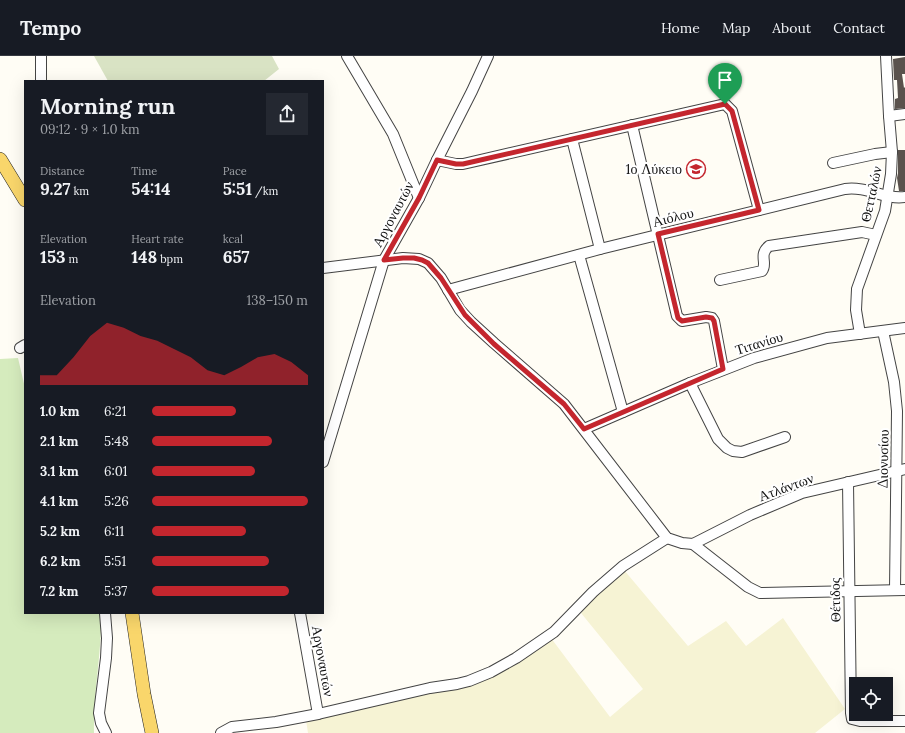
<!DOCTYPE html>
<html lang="en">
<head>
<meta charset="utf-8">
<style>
  body { margin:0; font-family:Lora,serif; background:#242831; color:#f1f3f6; height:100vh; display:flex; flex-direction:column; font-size:15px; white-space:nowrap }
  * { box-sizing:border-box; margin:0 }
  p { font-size:13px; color:#9ea1a6 }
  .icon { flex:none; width:22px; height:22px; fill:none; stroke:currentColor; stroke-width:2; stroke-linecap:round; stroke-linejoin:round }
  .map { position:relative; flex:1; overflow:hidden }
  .panel { position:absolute; left:24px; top:24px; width:300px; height:534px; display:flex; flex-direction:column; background:#171b24; border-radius:0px; box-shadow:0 4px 16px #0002 }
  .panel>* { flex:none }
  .tools { position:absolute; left:849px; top:621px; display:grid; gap:8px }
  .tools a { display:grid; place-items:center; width:44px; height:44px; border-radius:0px; background:#171b24; box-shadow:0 4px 16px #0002; font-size:20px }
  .pin { position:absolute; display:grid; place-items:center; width:34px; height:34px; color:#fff; margin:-41px -17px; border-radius:50% 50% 50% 0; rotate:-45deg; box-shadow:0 0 4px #0007 }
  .pin .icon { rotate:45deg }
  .round { display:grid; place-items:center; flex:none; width:42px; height:42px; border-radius:0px; background:#242831 }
  .headline { display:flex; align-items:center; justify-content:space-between; height:68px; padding:0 16px }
  h1 { font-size:22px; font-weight:800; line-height:30px }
  .stats { display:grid; grid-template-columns:repeat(3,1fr); gap:6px; height:68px; padding:4px 16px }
  .stats div { display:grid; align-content:center }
  .stats b { font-size:17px; font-weight:800 }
  .stats small { font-size:11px; font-weight:400 }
  .stats p { font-size:11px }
  .chart { height:112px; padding:8px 16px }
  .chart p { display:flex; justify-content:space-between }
  .chart svg { width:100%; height:72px; margin-top:4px; fill:#c4262e; opacity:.7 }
  ul { padding:0 16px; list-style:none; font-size:13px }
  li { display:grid; grid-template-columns:64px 48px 1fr; align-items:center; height:30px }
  li i { height:10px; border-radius:5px; background:#c4262e }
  header { display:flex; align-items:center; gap:24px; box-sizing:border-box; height:56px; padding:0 20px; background:#171b24; border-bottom:1px solid #363941 }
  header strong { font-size:19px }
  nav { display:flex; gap:22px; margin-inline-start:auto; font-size:14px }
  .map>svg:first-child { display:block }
</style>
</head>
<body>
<header>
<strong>Tempo</strong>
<nav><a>Home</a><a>Map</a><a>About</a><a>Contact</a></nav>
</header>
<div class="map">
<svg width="905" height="677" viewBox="0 0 905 677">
  <rect width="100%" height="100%" fill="#fffdf5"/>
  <!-- farmland -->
  <polygon fill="#f6f3d4" points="624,514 688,590 726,565 746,590 783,562 845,653 815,677 308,677 306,664 450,633 551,582 610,661 643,633 581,557 594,539"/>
  <!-- green -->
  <path fill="#d5ebbd" d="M18,302L25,332V557H101C102,597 93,637 94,677H0V303Z"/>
  <!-- cemetery -->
  <polygon fill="#d9e3c4" points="94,0 272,0 279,13 264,25 108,25"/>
  <!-- building -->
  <g fill="#5a524d">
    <polygon points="905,1 905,18 902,18 904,32 905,31 905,52 895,53 895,43 898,42 897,24 894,24 893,3"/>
    <polygon points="898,94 905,94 905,135 899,135 897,122 898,117"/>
  </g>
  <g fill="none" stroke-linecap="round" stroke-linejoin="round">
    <defs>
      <g id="minor">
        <polyline points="41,0 41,25"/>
        <polyline points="347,0 393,78 419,142"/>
        <polyline points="889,60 905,58"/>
        <polyline points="632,69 677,260 682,265 706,261 712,262 714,265 723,313"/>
        <polyline points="572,83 600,193"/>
        <polyline points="437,104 456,108 463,108 725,48 732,55 759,154"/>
        <polyline points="833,107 875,98 892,96"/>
        <polyline points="579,199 623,356"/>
        <polyline points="323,212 403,202 419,203 428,207 441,222 460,254 471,266 494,287 564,348 667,482 682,487 693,488 750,459 802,437 905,413"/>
        <path d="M720,224L762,215C768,207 758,199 769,190L862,176L876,179"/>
        <path d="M448,234L600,193L845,133C868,130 884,144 905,141"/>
        <polyline points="883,275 894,326 897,355 895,534"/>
        <polyline points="860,278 856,254 857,233 885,155 891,118 892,96 889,60 886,0"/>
        <polyline points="20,292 25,289"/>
        <polyline points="690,327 718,383 727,392 733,395 742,396 785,381"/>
        <polyline points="584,373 690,327 754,302 827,282 905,272"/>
        <polyline points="323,406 384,204 419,142 437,104 472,35 488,0"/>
        <polyline points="848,426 851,657 852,663 860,665 905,665"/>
        <polyline points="693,488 748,531 760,537 905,534"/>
        <polyline points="105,557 107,582 106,602 99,657 101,667 106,677"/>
        <polyline points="300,557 318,658"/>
        <polyline points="221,677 232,671 276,666 318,658 430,632 457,628 469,625 491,616 516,602 554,576 593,536 623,510 667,482"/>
      </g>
      <g id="major">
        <polyline points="0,103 25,144"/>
        <polyline points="132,557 144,638 152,677"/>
      </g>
    </defs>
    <!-- minor casing -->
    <use href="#minor" stroke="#444" stroke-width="12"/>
    <!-- major casing -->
    <use href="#major" stroke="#222" stroke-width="14"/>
    <!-- minor -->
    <use href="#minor" stroke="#fff" stroke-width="10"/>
    <!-- major -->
    <use href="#major" stroke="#f9d66b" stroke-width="13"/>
  </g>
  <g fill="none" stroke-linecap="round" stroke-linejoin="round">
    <defs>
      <polygon id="route" points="725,48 732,55 759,154 658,178 678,262 682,265 706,261 712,262 714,265 723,313 584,373 564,348 494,288 465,259 441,222 428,207 422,204 414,202 403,202 384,204 419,142 437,104 456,108 463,108"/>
    </defs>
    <!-- route casing -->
    <use href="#route" stroke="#fff" stroke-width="8"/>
    <!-- route -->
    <use href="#route" stroke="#c4262e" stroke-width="5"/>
  </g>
  <!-- icons -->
  <defs>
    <symbol id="school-ring" viewBox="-11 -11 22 22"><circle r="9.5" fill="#fff" stroke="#c4262e" stroke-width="1.5"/><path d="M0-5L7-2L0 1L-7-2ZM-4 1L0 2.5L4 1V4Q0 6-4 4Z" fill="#c4262e"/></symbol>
  </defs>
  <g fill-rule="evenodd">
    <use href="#school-ring" x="685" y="102" width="22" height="22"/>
  </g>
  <g text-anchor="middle" stroke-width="4" stroke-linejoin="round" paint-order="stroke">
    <!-- poi labels -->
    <g font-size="14" fill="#111" stroke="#fff" text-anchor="end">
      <text x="682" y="118">1ο Λύκειο</text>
    </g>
    <!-- street labels -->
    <g font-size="14" fill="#111" stroke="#fff">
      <text transform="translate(871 138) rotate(-78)" y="5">Θετταλών</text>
      <text transform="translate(393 158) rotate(-62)" y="5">Αργοναυτών</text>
      <text transform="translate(673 161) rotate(-14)" y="5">Αιόλου</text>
      <text transform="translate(759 287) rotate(-17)" y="5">Τιτανίου</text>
      <text transform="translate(883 403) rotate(-89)" y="5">Διονυσίου</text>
      <text transform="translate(786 431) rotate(-20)" y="5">Ατλάντων</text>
      <text transform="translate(835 544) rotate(-91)" y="5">Θέτιδος</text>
      <text transform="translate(323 605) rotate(80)" y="5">Αργοναυτών</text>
    </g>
  </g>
</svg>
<div class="tools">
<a><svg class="icon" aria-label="locate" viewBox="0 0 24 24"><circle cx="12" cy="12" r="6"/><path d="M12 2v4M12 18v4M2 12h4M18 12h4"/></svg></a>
</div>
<div class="pin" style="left:725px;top:48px;background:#1e9e55"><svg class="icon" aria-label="arrive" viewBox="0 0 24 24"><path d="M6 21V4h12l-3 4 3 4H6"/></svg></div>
<section class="panel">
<div class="headline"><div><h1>Morning run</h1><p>09:12 · 9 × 1.0 km</p></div><a class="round"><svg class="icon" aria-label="share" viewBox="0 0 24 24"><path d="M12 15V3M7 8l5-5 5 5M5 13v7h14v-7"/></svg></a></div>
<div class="stats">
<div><p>Distance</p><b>9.27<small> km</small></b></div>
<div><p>Time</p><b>54:14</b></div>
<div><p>Pace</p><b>5:51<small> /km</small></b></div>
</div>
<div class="stats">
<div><p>Elevation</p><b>153<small> m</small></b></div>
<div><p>Heart rate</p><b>148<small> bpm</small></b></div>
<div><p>kcal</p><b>657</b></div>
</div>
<div class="chart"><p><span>Elevation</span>138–150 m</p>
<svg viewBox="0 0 160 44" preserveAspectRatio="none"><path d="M0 44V38L10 38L20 27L30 14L40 6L50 9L60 14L70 17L80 22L90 27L100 35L110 38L120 33L130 27L140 25L150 30L160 38V44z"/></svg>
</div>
<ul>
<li><b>1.0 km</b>6:21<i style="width:54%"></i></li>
<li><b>2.1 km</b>5:48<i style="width:77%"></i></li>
<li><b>3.1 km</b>6:01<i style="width:66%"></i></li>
<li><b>4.1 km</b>5:26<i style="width:100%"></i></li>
<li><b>5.2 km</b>6:11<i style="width:60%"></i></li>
<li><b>6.2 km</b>5:51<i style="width:75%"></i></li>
<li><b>7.2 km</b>5:37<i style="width:88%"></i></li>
</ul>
</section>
</div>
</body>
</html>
